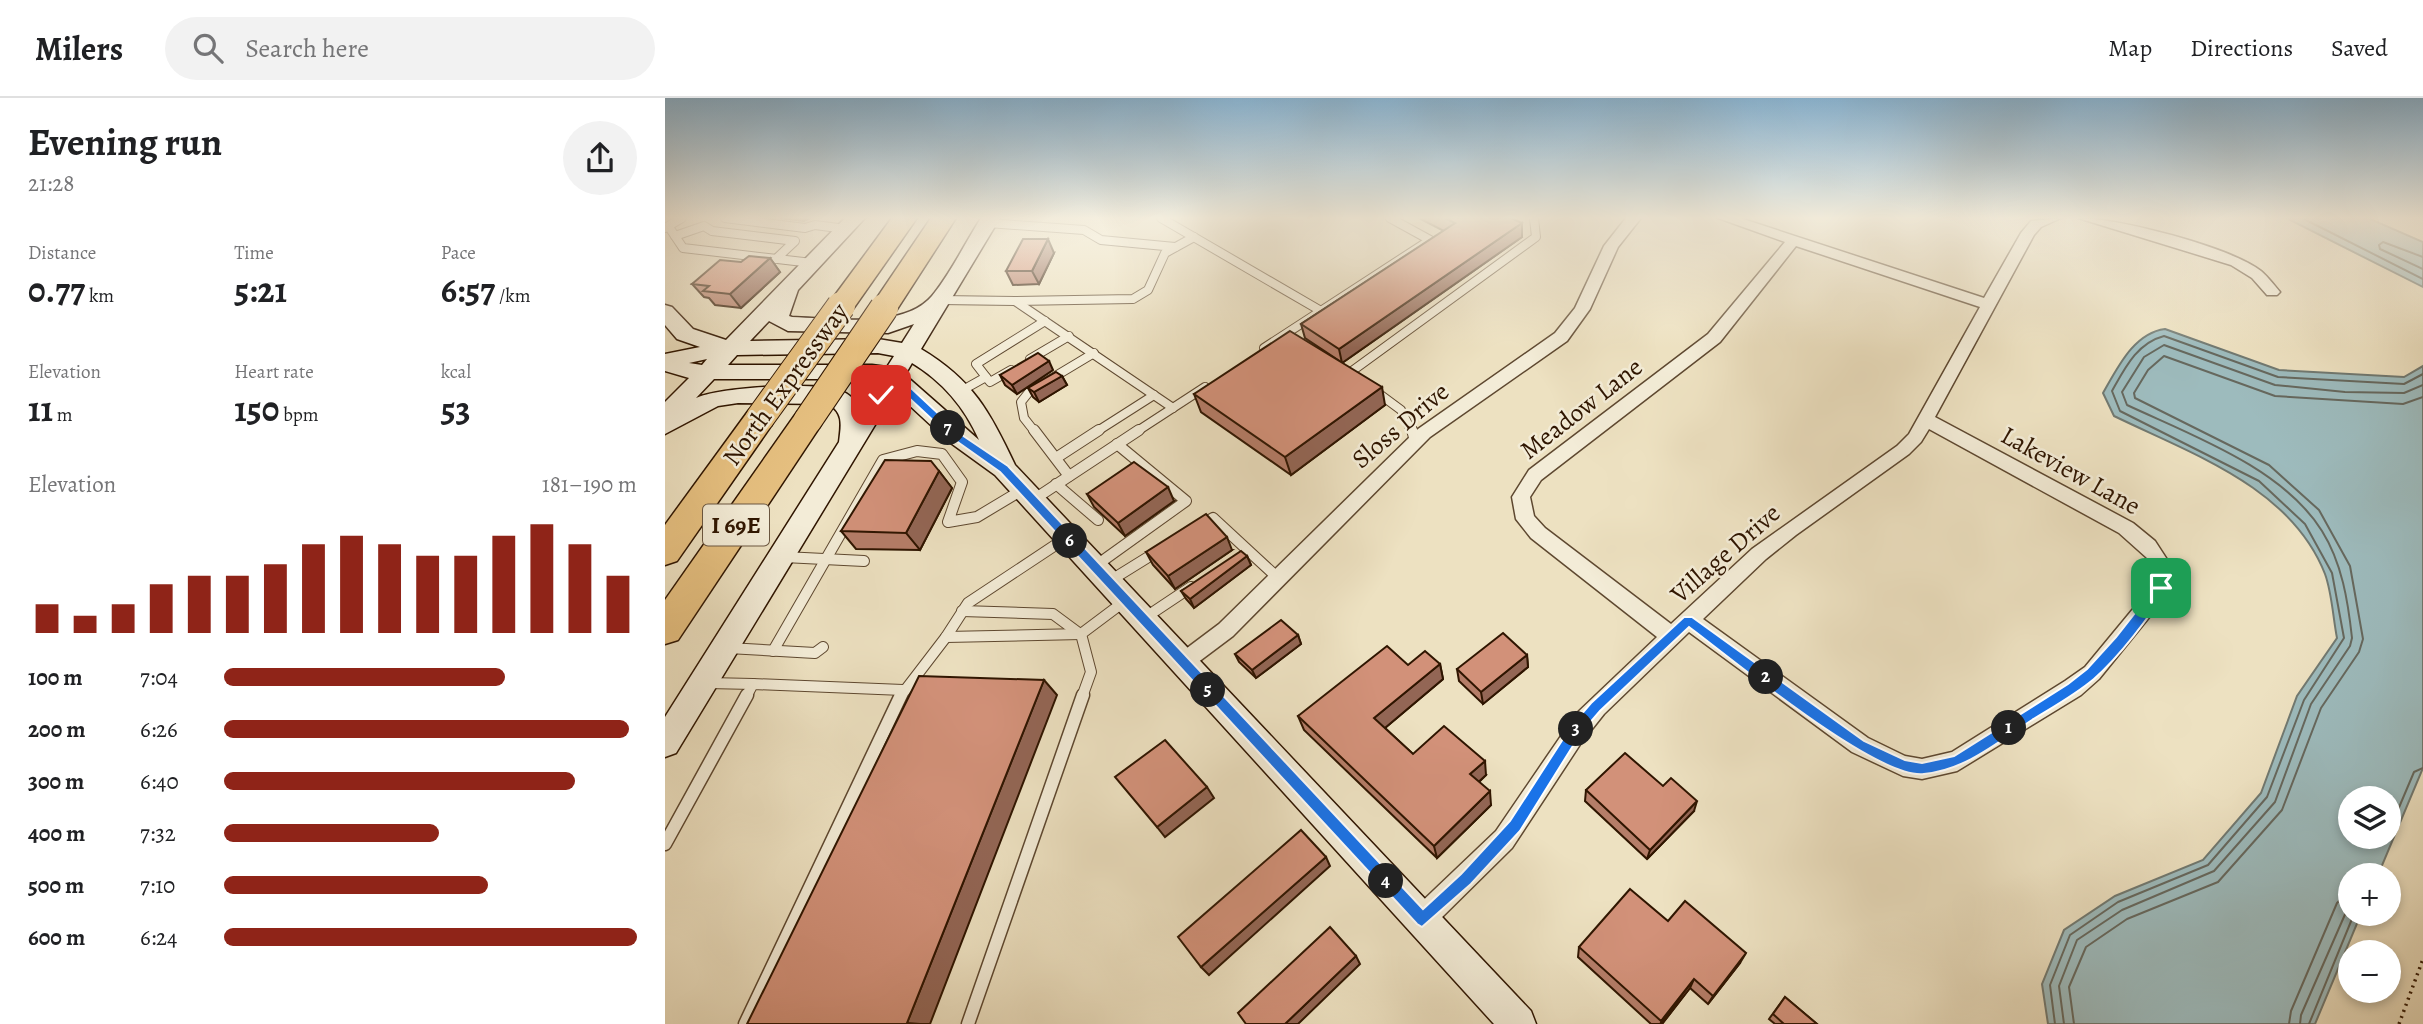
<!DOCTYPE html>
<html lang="en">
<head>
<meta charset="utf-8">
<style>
  body { margin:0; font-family:Alegreya,serif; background:#f2f2f2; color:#202124; height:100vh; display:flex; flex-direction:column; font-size:26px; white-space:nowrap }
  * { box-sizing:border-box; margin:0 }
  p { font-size:23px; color:#757577 }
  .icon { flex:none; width:38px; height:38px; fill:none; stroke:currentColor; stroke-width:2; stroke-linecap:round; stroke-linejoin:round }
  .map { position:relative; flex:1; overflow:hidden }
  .side { display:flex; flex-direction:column; background:#fff; width:665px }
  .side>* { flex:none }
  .tools { position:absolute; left:1673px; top:688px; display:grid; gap:14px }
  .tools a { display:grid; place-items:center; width:63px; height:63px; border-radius:50%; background:#fff; box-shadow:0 4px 10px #0003; font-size:35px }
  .pin { position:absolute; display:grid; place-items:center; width:60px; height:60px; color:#fff; margin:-30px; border-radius:14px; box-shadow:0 4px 10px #0006 }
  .km { position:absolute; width:35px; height:35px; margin:-18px; border-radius:50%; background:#222; color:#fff; font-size:19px; line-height:35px; text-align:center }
  .round { display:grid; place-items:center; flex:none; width:74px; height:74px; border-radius:37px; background:#f2f2f2 }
  .summary { display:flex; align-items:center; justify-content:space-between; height:119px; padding:0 28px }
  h1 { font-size:38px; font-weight:700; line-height:52px }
  .metrics { display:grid; grid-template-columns:repeat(3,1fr); gap:10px; height:119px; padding:7px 28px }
  .metrics div { display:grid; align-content:center }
  .metrics b { font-size:35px; font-weight:700 }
  .metrics small { font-size:19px; font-weight:400 }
  .metrics p { font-size:19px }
  .chart { height:196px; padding:14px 28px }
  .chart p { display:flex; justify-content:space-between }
  .chart svg { width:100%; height:126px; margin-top:7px; stroke:#8f2418; stroke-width:6 }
  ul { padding:0 28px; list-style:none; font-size:23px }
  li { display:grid; grid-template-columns:112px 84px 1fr; align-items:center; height:52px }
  li i { height:18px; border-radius:9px; background:#8f2418 }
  header { display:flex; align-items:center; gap:42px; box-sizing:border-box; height:98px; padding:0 35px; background:#fff; border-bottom:2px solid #e0e0e0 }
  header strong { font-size:33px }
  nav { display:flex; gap:38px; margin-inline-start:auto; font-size:24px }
  .search { width:490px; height:63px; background:#f2f2f2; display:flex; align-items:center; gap:18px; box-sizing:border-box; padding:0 24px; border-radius:38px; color:#757577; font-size:26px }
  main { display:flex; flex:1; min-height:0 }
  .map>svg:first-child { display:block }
</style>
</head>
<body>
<header>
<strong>Milers</strong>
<div class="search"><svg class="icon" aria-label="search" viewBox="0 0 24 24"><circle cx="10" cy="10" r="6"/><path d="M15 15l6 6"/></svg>Search here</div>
<nav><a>Map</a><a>Directions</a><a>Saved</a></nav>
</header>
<main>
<section class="side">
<div class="summary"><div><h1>Evening run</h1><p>21:28</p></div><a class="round"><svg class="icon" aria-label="share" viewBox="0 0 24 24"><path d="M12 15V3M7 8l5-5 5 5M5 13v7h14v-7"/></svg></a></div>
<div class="metrics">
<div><p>Distance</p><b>0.77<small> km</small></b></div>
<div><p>Time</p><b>5:21</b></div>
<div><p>Pace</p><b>6:57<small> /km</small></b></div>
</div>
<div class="metrics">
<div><p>Elevation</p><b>11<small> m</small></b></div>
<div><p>Heart rate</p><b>150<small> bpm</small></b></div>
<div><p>kcal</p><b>53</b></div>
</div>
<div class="chart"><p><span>Elevation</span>181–190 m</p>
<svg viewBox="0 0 160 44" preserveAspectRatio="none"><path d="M5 44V34M15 44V38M25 44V34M35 44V27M45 44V24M55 44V24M65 44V20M75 44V13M85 44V10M95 44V13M105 44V17M115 44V17M125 44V10M135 44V6M145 44V13M155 44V24"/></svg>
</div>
<ul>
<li><b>100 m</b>7:04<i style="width:68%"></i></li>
<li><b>200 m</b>6:26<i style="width:98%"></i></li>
<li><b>300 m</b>6:40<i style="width:85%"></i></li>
<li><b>400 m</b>7:32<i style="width:52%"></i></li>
<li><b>500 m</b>7:10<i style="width:64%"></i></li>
<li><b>600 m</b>6:24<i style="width:100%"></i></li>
</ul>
</section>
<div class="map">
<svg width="1758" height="926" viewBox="0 0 1758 926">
  <rect width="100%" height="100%" fill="#ede1c1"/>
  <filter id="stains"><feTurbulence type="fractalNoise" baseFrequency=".00286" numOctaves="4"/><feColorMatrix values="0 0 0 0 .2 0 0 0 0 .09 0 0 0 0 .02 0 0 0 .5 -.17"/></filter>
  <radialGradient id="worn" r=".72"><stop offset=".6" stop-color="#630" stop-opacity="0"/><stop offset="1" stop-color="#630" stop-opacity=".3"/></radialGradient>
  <!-- water -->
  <g fill="#9dbbbd" stroke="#717971" stroke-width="2" fill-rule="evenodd">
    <polygon points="1621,120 1703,120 1758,144 1758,189"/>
    <path d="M1500,231L1614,272L1739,279L1758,268V670L1713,777H1685V816H1696L1650,926H1383L1377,886L1399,832L1450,798L1538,762L1596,695L1632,598L1672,540C1668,520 1667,495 1660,476C1626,389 1527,356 1449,318L1438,295C1453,269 1469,235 1500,231ZM1685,700H1724V738H1685Z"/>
  </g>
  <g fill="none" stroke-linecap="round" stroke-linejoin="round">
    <!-- shore -->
    <g stroke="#66685e" stroke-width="2">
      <polyline points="1637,120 1758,181"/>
      <polyline points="1758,159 1718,144 1714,147 1715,151 1758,171"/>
      <polyline points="1724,733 1749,674 1758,670"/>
      <path d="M1390,926L1385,887L1405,837L1453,804L1543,767L1602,699L1639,602L1679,540L1667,475L1640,426L1594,383L1455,313L1447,293C1460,270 1472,245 1499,238L1613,279L1739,286L1758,276"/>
      <path d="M1399,926L1394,888L1412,842L1457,812L1549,773L1610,704L1646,606L1685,548L1687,540C1683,503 1677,465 1657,433C1618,370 1526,337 1462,307L1457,294L1479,259L1499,247L1610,287L1680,294L1739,295L1758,287"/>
      <polyline points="1409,926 1404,889 1421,849 1462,821 1553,784 1617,712 1656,610 1694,554 1698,541 1685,468 1654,412 1604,367 1470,300 1469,295 1483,272 1499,258 1610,298 1738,306 1758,299"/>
      <polyline points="1624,926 1626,913 1672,805 1685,792"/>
      <polyline points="1635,926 1636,917 1685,805"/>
      <polyline points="1644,926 1689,816"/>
    </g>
    <defs>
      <g id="service-far2">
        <polyline points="60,120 140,130 150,127 181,131"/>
        <polyline points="496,120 656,213"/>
        <polyline points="323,125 419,132 436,142 510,149"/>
        <polyline points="4,129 18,150 147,165"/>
        <polyline points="0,130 17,120"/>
        <polyline points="10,138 39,128 47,133 130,143 111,161"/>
        <polyline points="275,202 350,203 508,310"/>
        <polyline points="350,203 468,201 483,192 500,155 529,139"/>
        <polyline points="599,250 765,142 725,120"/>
        <polyline points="365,261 404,238"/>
        <polyline points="683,276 871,139 869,120"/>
        <polyline points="321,279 325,284 346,272"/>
        <polyline points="709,292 736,312 747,334"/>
        <polyline points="296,293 321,279 311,266 380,223"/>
        <polyline points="370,334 359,320 356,304 364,294 429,255"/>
        <polyline points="431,334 489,297"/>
        <polyline points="471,334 540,289"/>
      </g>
      <g id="service-far1">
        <polyline points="369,332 404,378"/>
        <polyline points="747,332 750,343"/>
        <polyline points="391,360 434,332"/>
        <polyline points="391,386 433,422"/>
        <polyline points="368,402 474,332"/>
        <polyline points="536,427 548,420 613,480"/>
        <polyline points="119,459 199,463"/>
        <polyline points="429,469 521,403 452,346"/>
        <polyline points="443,484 493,453"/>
        <polyline points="297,513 388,516 415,536"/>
        <polyline points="478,521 526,489"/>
        <polyline points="281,539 416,536"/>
        <polyline points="63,550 150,555 158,549"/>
        <polyline points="108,553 218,362 252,353 277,356 297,384 283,424 312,419 357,392"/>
        <polyline points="43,585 88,586"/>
        <polyline points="81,599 88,586 238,592"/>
        <polyline points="235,599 281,539 303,505 401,440"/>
        <polyline points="417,599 426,574 416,536 460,503"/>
      </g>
      <g id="service">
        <polyline points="0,746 82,597"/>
        <polyline points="80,926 236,597"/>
        <polyline points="303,926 418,597"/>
      </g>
      <g id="minor">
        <polygon points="961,120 976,120 953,149 925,211 902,243 765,339 568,538 524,571 517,574 510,571 507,565 510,559 554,526 753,331 890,235 910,210 939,148"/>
        <path d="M1053,120H1075L1319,200L1356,135L1366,123L1396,120L1376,129L1369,137L1270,319L1468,425L1490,443L1503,463L1507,480L1503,496L1434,581L1416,597L1292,673L1257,681L1238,678L1187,654L1024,534L939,616L916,645L847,750L766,830L757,833L748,830L745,821L748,812L831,733L911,616L992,539L866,440L851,421L847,399L864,372L1043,236L1120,144ZM1131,148L1315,209L1244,336L1232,348L1087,451L1006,526L880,430L869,418L865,399L876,382L1055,244ZM1264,331L1454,435L1482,460L1487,471V488L1420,569L1400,583L1287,654L1257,661L1240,658L1203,640L1038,521L1101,461L1131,437L1244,356L1256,344Z"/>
        <path d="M1413,120C1453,120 1565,149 1596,173C1603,179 1609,187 1615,194L1612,197H1602L1587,180L1566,167Z"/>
      </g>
      <path id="secondary" d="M180,120H200L133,192L124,218L127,219C167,220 238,232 267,198C286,175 300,145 316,120H335L256,251C308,282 325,314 350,367L866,913L871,926H829L330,377L283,343L230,294L11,655L0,659V619L174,344C176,327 179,316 164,306L73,305L53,308L0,336V304L24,280L0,273V256L35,249L12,241L0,227V207L7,209L28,231L61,242ZM104,223L123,233L223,235L249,226L237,245L213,241L85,243ZM213,255L229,258L222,269L207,267H63L72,257ZM42,261L37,267L24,265ZM247,265C277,283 300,310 314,342L240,277ZM49,281H207L213,283L195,311C191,303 185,296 176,293C155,283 52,289 31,300Z"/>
      <g id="motorway">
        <polygon points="227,120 252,120 186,214 176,217 166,214 162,208"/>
        <polygon points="266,120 291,120 229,216 219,219 209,216 205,210"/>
        <polygon points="95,309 106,312 110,320 106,328 12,463 0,467 0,427 84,312"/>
        <polygon points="143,311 154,314 158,322 154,330 13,542 0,546 0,502 132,314"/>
      </g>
    </defs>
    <!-- service-far2 casing -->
    <use href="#service-far2" stroke="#5e4830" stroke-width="10"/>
    <!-- service-far1 casing -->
    <use href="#service-far1" stroke="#5e4830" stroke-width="12"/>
    <!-- service casing -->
    <use href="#service" stroke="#5e4830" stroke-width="15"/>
    <!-- minor casing -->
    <use href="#minor" stroke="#5e4830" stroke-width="3"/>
    <!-- secondary casing -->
    <use href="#secondary" stroke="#2f1500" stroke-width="3"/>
    <!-- motorway casing -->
    <use href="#motorway" stroke="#2f1500" stroke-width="3"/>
    <!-- path -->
    <polyline stroke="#2f1500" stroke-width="3.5" stroke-dasharray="2 4.5" stroke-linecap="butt" points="1734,926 1758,861"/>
    <!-- service-far2 -->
    <use href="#service-far2" stroke="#f3ecd7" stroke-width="8"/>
    <!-- service-far1 -->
    <use href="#service-far1" stroke="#f3ecd7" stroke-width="10"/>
    <!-- service -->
    <use href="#service" stroke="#f3ecd7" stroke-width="12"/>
    <!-- minor -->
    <use href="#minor" fill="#f3ecd7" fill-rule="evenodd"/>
    <!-- secondary -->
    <use href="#secondary" fill="#f3ecd7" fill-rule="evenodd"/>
    <!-- motorway -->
    <use href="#motorway" fill="#e6c080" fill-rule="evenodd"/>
    <defs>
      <g id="motorway-bridge">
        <polyline points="95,320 176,208"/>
        <polyline points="143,322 219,210"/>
      </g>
    </defs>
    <!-- motorway-bridge casing -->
    <use href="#motorway-bridge" stroke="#2f1500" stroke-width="30" stroke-linecap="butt"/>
    <!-- motorway-bridge -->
    <use href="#motorway-bridge" stroke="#e6c080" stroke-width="28"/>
  </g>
  <!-- wall -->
  <g fill="#b57d68" stroke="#2f1500" stroke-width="2">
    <polygon points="116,120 145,120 139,123"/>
    <polygon points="754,120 846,120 857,139 677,265 720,307 626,377 536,314 529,296 676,264 640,240 636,226 779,133"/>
    <polygon points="389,155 374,186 348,187 341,173"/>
    <polygon points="105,160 115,174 76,210 50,207 44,200 39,199 27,186"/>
    <polygon points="388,272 352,296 340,287 335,277"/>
    <polygon points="397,278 402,287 374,304 368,299 363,290"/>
    <polygon points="274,373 287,390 255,452 191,451 176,433"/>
    <polygon points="422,396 509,403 460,438 429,409"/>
    <polygon points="567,452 510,491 488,467 481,454"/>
    <polygon points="582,458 586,467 529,510 521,501 516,493"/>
    <polygon points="633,537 636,546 591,580 574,564 570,556"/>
    <polygon points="862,557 863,569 818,606 794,583 792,571"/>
    <polygon points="775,566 778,581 720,630 748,656 821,677 814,684 826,707 772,760 639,632 633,618 743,567"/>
    <polygon points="998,688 1029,713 982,761 920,703 921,692"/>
    <polygon points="1003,823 1075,865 1043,906 1025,890 997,926 986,926 913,859 914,849"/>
    <polygon points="1120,899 1152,926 1110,926 1104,921"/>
  </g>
  <!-- shaded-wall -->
  <g fill="#936655" stroke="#2f1500" stroke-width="2">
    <polygon points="857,125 857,139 677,265 674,251"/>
    <polygon points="383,141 389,155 374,186 367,173"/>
    <polygon points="105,160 115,174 76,210 65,196"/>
    <polygon points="384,263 388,272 352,296 347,287"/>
    <polygon points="397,278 402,287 374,304 369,294"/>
    <polygon points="717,289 720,307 626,377 620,359"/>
    <polygon points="274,373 287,390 255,452 241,435"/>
    <polygon points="503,389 509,403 460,438 453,425"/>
    <polygon points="562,439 567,452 510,491 503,478"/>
    <polygon points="582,458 586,467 529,510 525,501"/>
    <polygon points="633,537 636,546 591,580 587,572"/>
    <polygon points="862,557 863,569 818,606 816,594"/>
    <polygon points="775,566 778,581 714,635 709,620"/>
    <polygon points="379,582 392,597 265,926 245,926 242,925"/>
    <polygon points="820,663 821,677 807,690 805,676"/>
    <polygon points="542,689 549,700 500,739 492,729"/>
    <polygon points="825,693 826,707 772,760 769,748"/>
    <polygon points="1032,703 1029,713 982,761 985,752"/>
    <polygon points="661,759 665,768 544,877 536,869"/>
    <polygon points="1081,855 1075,865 1043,906 1048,898"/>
    <polygon points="691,858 695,866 633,926 620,926"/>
    <polygon points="1029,881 1025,890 997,926 995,926"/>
  </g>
  <!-- building -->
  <g fill="#d29179" stroke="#2f1500" stroke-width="2">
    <polygon points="780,120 846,120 857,125 674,251 636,226 790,125"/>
    <polygon points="358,141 383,141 367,173 341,173"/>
    <polygon points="84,158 105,160 65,196 38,193 44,188 27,186 55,162 76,164"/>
    <polygon points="625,233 717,289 620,359 529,296"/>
    <polygon points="373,255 384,263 347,287 335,277"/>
    <polygon points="391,274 397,278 369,294 363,290"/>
    <polygon points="220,362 266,363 274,373 241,435 176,433"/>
    <polygon points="469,364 503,389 453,425 422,396"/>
    <polygon points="541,416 562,439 503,478 481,454"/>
    <polygon points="576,453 582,458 525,501 516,493"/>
    <polygon points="616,522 633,537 587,572 570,556"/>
    <polygon points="838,535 862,557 816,594 792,571"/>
    <polygon points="722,548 743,567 760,553 775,566 709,620 748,656 779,628 820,663 805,676 825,693 769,748 633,618"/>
    <polygon points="254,578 379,582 242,925 255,926 82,926"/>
    <polygon points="500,642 542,689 492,729 450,679"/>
    <polygon points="960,655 998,688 1006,680 1032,703 985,752 921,692"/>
    <polygon points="636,732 661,759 536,869 513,839"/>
    <polygon points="965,791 1003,823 1020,803 1081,855 1048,898 1029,881 996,923 914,849"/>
    <polygon points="665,829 691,858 620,926 581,926 573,915"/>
    <polygon points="1120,899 1152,926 1119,926 1108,916"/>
  </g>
  <!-- sky -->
  <linearGradient id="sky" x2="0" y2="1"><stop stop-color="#8ab7d7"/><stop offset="0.48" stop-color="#f7f2e3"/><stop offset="1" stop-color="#f7f2e3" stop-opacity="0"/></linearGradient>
  <rect width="1758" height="250" fill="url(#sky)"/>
  <!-- route -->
  <path fill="#1a73e8" stroke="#fff" stroke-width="2" d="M224,276H231L294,335L343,368L758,811L796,776L845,723L907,627L926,605L1019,519H1027L1199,643L1240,662L1257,665L1289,658L1403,586L1422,571L1451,539L1492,487H1500L1502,490C1485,519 1454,559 1429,581C1410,597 1388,609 1367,622C1333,644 1301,672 1259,676C1212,682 1067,561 1024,529L935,613L916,635L855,733L806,786L757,829L752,826L335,374L287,340L228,285L219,300H212L211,297Z"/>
  <g text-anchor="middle" stroke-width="5" stroke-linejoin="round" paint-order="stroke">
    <!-- shield labels -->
    <rect fill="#f3ecd7" stroke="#6a5640" stroke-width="2" x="38" y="406.5" width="66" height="41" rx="5"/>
    <g font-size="24" font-weight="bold" fill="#2f1500">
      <text x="71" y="435">I 69E</text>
    </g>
    <!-- street labels -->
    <g font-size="26" fill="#2f1500" stroke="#f3ecd7">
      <text transform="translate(120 286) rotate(-54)" y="9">North Expressway</text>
      <text transform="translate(916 310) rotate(-38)" y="9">Meadow Lane</text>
      <text transform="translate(735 327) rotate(-40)" y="9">Sloss Drive</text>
      <text transform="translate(1406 372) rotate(29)" y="9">Lakeview Lane</text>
      <text transform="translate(1060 455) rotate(-41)" y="9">Village Drive</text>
    </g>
  </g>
  <rect width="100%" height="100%" filter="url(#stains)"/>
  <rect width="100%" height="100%" fill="url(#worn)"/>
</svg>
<div class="tools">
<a><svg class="icon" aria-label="layers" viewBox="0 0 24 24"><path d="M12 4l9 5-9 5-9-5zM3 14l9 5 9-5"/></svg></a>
<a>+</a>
<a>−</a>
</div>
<div class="pin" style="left:1496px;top:490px;background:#1e9e55"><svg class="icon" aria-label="arrive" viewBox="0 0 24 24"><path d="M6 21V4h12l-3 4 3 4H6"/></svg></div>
<div class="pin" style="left:216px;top:297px;background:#d93025"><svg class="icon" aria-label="check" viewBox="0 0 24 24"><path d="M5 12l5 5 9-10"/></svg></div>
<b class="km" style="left:1344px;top:630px">1</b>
<b class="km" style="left:1101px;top:579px">2</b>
<b class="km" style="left:911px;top:631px">3</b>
<b class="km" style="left:721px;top:783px">4</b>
<b class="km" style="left:543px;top:592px">5</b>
<b class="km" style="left:405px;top:443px">6</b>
<b class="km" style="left:283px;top:330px">7</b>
</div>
</main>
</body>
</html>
